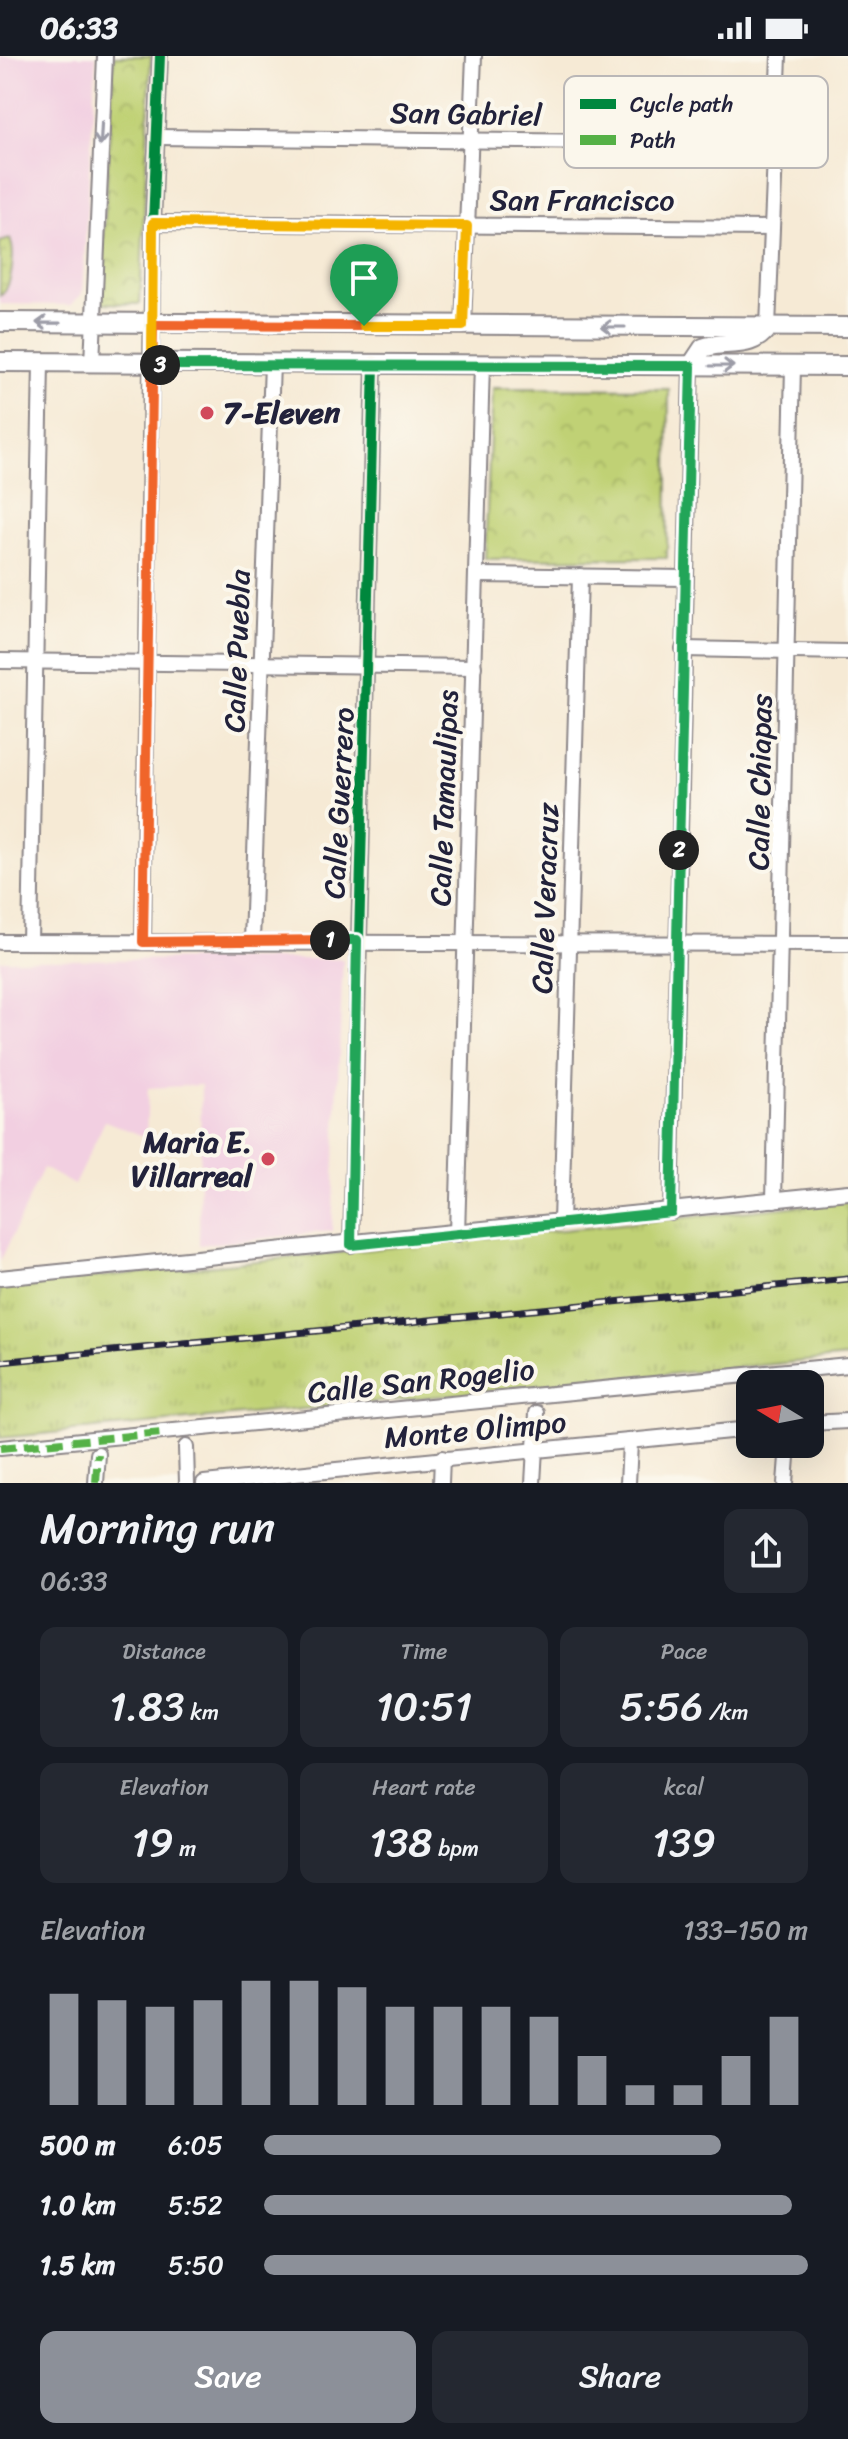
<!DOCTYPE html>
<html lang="en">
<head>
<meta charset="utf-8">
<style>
  body { margin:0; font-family:Sriracha,sans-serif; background:#242831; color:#f1f3f6; height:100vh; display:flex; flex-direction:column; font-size:30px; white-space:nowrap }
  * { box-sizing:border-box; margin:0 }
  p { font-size:26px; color:#9ea1a6 }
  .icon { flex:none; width:44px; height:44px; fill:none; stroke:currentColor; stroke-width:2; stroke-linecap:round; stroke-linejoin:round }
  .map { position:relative; height:1427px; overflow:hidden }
  .side { display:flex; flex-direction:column; background:#171b24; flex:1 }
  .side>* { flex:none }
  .needle { width:52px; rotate:280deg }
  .tools { position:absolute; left:736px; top:1314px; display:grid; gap:16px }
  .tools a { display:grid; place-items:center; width:88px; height:88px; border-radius:16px; background:#171b24; box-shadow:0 8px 32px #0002; font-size:40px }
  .pin { position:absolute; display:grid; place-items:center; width:68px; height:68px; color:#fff; margin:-82px -34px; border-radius:50% 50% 50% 0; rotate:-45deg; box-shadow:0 0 8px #0007 }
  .pin .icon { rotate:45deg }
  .km { position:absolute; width:40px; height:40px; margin:-20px; border-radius:50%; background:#222; color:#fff; font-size:22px; line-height:40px; text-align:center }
  .round { display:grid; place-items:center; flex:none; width:84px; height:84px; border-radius:16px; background:#242831 }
  .headline { display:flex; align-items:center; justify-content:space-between; height:136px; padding:0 40px }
  h1 { font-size:44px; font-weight:600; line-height:60px }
  .stats { display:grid; grid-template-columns:repeat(3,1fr); gap:12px; height:136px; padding:8px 40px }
  .stats div { display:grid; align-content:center; border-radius:16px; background:#242831; text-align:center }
  .stats b { font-size:40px; font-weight:600 }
  .stats small { font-size:22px; font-weight:400 }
  .stats p { font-size:22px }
  .chart { height:224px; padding:16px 40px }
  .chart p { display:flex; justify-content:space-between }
  .chart svg { width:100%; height:144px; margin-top:8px; stroke:#8c9099; stroke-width:6 }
  .action { display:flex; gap:16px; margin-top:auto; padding:16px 40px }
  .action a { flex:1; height:92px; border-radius:16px; background:#8c9099; color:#fff; font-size:32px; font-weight:600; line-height:92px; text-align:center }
  .action a+a { background:#242831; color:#f1f3f6 }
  ul { padding:0 40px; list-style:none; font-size:26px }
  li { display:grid; grid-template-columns:128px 96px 1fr; align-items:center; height:60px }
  li i { height:20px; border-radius:10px; background:#8c9099 }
  .status { display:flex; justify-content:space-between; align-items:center; height:56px; padding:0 40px; background:#171b24; direction:ltr }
  .status svg { height:22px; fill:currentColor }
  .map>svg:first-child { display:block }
</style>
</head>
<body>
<div class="status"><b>06:33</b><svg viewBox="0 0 49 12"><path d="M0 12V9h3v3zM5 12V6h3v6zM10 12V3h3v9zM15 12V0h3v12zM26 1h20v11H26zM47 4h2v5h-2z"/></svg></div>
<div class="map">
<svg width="848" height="1427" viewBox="0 0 848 1427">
  <defs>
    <pattern id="grass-tufts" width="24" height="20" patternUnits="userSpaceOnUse" patternTransform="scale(2)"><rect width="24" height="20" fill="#c0d174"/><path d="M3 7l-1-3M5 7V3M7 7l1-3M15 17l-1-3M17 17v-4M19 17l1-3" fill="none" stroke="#a5b365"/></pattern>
    <pattern id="park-crowns" width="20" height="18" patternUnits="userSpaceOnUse" patternTransform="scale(2)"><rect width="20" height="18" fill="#c0d174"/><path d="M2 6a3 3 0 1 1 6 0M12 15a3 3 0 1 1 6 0" fill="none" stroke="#a5b365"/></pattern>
    <pattern id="garden-dots" width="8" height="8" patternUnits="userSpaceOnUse" patternTransform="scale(2)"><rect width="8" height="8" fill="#c0d174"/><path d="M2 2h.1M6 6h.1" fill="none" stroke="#a5b365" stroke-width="1.8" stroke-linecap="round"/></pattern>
  </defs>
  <rect width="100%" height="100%" fill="#fbf7ec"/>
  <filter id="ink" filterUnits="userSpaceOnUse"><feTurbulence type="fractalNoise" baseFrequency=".0125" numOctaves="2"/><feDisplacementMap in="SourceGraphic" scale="16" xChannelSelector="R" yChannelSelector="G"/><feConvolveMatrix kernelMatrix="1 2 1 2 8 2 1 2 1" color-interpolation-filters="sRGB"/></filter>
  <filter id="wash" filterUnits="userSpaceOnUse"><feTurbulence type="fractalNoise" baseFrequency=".006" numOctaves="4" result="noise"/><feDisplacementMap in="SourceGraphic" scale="32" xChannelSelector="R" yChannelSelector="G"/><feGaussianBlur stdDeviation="1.8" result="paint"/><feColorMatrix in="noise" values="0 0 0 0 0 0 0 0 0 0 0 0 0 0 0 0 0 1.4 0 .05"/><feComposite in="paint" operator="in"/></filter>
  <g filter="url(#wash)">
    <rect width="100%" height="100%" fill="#f6ead5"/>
    <!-- built -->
    <g fill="#f2cfe1">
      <polygon points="0,0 96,0 82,238 71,249 0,248"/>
      <polygon points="343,903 332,1175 199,1189 201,1029 148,1032 146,1081 105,1065 74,1129 43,1112 0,1206 0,904"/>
    </g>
    <!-- grass -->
    <polygon fill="url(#grass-tufts)" stroke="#717a58" stroke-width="2" points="848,1145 848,1301 0,1382 0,1231"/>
    <!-- park -->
    <g fill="url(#park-crowns)" stroke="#717a58" stroke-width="2">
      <polygon points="114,0 151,0 140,248 100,247"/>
      <polygon points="492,332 669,333 667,502 485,503"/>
    </g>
    <!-- garden -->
    <path fill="url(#garden-dots)" stroke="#717a58" stroke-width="2" d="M10,183C16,197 12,232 0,240V186Z"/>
  </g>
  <g filter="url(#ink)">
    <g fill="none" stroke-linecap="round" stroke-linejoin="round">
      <defs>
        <g id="minor">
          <polyline points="156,81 776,88"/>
          <polyline points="153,167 771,172"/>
          <polyline points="463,270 474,0"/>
          <polyline points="768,271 779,0"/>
          <polyline points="92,308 105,0"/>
          <polyline points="476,519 684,522"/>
          <polyline points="683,593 848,596"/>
          <polyline points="0,605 474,611"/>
          <polyline points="252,885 272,307"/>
          <polyline points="0,886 848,888"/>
          <polyline points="30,886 41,307"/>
          <polyline points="143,886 153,167 160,0"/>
          <polyline points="774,1144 793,310"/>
          <polyline points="671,1156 691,310"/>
          <polyline points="561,1166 580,520"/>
          <polyline points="457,1178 482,308"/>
          <path d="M351,1189C356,895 369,602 374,308"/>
          <polyline points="0,1222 848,1136"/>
          <polyline points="810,1367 848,1365"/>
          <polyline points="186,1391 187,1427"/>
          <polyline points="0,1392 848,1309"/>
          <polyline points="96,1427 98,1398"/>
          <polyline points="204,1427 750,1373"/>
          <polyline points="441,1427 442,1402"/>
          <polyline points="533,1427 537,1357"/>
          <polyline points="628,1427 630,1387"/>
          <polyline points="785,1427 788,1388"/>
        </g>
        <g id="major">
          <polyline points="0,266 848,271"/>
          <polyline points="0,306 848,310"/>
          <path d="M691,310L703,292C727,283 751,295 768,271"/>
        </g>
      </defs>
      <!-- minor casing -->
      <use href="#minor" stroke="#8c8688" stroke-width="18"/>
      <!-- major casing -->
      <use href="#major" stroke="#8c8688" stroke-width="22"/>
      <!-- minor -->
      <use href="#minor" stroke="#fff" stroke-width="14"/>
      <!-- major -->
      <use href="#major" stroke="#fff" stroke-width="18"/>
      <defs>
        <polyline id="rail" points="0,1306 848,1223"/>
      </defs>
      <!-- rail casing -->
      <use href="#rail" stroke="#22223b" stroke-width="7"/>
      <!-- rail -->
      <use href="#rail" stroke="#fbf7ec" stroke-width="4" stroke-dasharray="12" stroke-linecap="butt"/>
      <!-- quiet -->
      <g stroke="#55b146" stroke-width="8" stroke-dasharray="16 8" stroke-linecap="butt">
        <polyline points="0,1392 161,1377"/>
        <polyline points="96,1427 98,1398"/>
      </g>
      <defs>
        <g id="cycleway">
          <polyline points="143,886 153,167 160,0"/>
          <path d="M351,1189C356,895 369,602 374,308"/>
        </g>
      </defs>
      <!-- cycleway casing -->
      <use href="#cycleway" stroke="#fbf7ec" stroke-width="15"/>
      <!-- cycleway -->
      <use href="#cycleway" stroke="#00873e" stroke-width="10"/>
    </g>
    <!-- one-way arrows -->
    <defs><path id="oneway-shaft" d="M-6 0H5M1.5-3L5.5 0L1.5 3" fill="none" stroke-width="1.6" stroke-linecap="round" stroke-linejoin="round" transform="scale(2)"/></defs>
    <g stroke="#9c9ca7">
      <use href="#oneway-shaft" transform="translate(101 78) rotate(93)"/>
      <use href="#oneway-shaft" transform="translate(48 267) rotate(-179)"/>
      <use href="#oneway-shaft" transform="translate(613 271) rotate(180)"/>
      <use href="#oneway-shaft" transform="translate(722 310)"/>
    </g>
  </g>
  <g fill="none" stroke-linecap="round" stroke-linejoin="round" filter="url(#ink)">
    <defs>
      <polyline id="split-1" points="330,884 143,886 153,269 364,270"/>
      <polyline id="split-2" points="330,884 357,884 351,1189 671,1156 679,794"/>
      <polyline id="split-3" points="160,309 691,310 679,794"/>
      <polyline id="split-4" points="160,309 152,309 153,167 467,170 463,270 364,270"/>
    </defs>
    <!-- split-1 casing -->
    <use href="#split-1" stroke="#fff" stroke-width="16"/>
    <!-- split-2 casing -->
    <use href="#split-2" stroke="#fff" stroke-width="16"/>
    <!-- split-3 casing -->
    <use href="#split-3" stroke="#fff" stroke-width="16"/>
    <!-- split-4 casing -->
    <use href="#split-4" stroke="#fff" stroke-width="16"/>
    <!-- split-1 -->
    <use href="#split-1" stroke="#f0652b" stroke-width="10"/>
    <!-- split-2 -->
    <use href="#split-2" stroke="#22a559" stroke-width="10"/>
    <!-- split-3 -->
    <use href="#split-3" stroke="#22a559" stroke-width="10"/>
    <!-- split-4 -->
    <use href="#split-4" stroke="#f5b400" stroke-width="10"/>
  </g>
  <!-- markers -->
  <g fill="#d1495b" stroke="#fbf7ec" stroke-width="3">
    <circle cx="207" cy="357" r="8"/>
    <circle cx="268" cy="1103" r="8"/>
  </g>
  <g text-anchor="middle" stroke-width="8" stroke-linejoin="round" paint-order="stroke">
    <!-- street labels -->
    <g font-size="30" fill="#22223b" stroke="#fbf7ec">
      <text transform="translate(466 58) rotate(1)" y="10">San Gabriel</text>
      <text x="582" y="154">San Francisco</text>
      <text transform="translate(237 595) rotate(-88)" y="10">Calle Puebla</text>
      <text transform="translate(760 726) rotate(-89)" y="10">Calle Chiapas</text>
      <text transform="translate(444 742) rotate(-88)" y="10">Calle Tamaulipas</text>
      <text transform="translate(339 747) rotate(-87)" y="10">Calle Guerrero</text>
      <text transform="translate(545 842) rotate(-88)" y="10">Calle Veracruz</text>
      <text transform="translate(421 1325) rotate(-6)" y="10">Calle San Rogelio</text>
      <text transform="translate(475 1374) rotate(-5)" y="10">Monte Olimpo</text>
    </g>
    <!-- poi labels -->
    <g font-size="30" font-weight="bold" fill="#22223b" stroke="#fbf7ec" text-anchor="start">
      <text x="223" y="367">7-Eleven</text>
      <text x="252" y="1096" text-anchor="end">Maria E.<tspan x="252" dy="34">Villarreal</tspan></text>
    </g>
  </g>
  <!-- legend -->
  <rect x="564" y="20" width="264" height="92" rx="12" fill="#fbf7ec" stroke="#bab7b7" stroke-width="2"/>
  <rect x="580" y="43" width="36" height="10" fill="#00873e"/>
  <rect x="580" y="79" width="36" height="10" fill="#55b146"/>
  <g font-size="22" fill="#22223b">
    <text x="630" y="56">Cycle path</text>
    <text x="630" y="92">Path</text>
  </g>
</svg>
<div class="tools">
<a><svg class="needle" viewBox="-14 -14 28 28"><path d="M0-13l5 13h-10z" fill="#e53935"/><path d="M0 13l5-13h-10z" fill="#9ea1a6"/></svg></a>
</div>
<div class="pin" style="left:364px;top:270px;background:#1e9e55"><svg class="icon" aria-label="arrive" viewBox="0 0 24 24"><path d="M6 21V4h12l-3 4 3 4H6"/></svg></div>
<b class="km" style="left:330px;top:884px">1</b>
<b class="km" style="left:679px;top:794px">2</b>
<b class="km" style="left:160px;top:309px">3</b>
</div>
<section class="side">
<div class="headline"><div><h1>Morning run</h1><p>06:33</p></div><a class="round"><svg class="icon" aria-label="share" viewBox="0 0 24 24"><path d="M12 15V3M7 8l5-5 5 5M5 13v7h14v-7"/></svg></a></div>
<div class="stats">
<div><p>Distance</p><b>1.83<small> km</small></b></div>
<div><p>Time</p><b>10:51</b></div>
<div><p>Pace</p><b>5:56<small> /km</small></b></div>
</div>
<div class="stats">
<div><p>Elevation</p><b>19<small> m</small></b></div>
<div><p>Heart rate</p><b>138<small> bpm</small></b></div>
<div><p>kcal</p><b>139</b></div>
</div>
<div class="chart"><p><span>Elevation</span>133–150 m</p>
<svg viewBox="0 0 160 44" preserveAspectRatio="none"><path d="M5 44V10M15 44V12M25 44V14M35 44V12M45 44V6M55 44V6M65 44V8M75 44V14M85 44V14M95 44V14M105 44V17M115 44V29M125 44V38M135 44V38M145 44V29M155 44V17"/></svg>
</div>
<ul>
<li><b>500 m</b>6:05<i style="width:84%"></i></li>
<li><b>1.0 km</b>5:52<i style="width:97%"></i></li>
<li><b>1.5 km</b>5:50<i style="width:100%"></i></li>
</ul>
<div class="action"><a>Save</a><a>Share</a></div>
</section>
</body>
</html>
